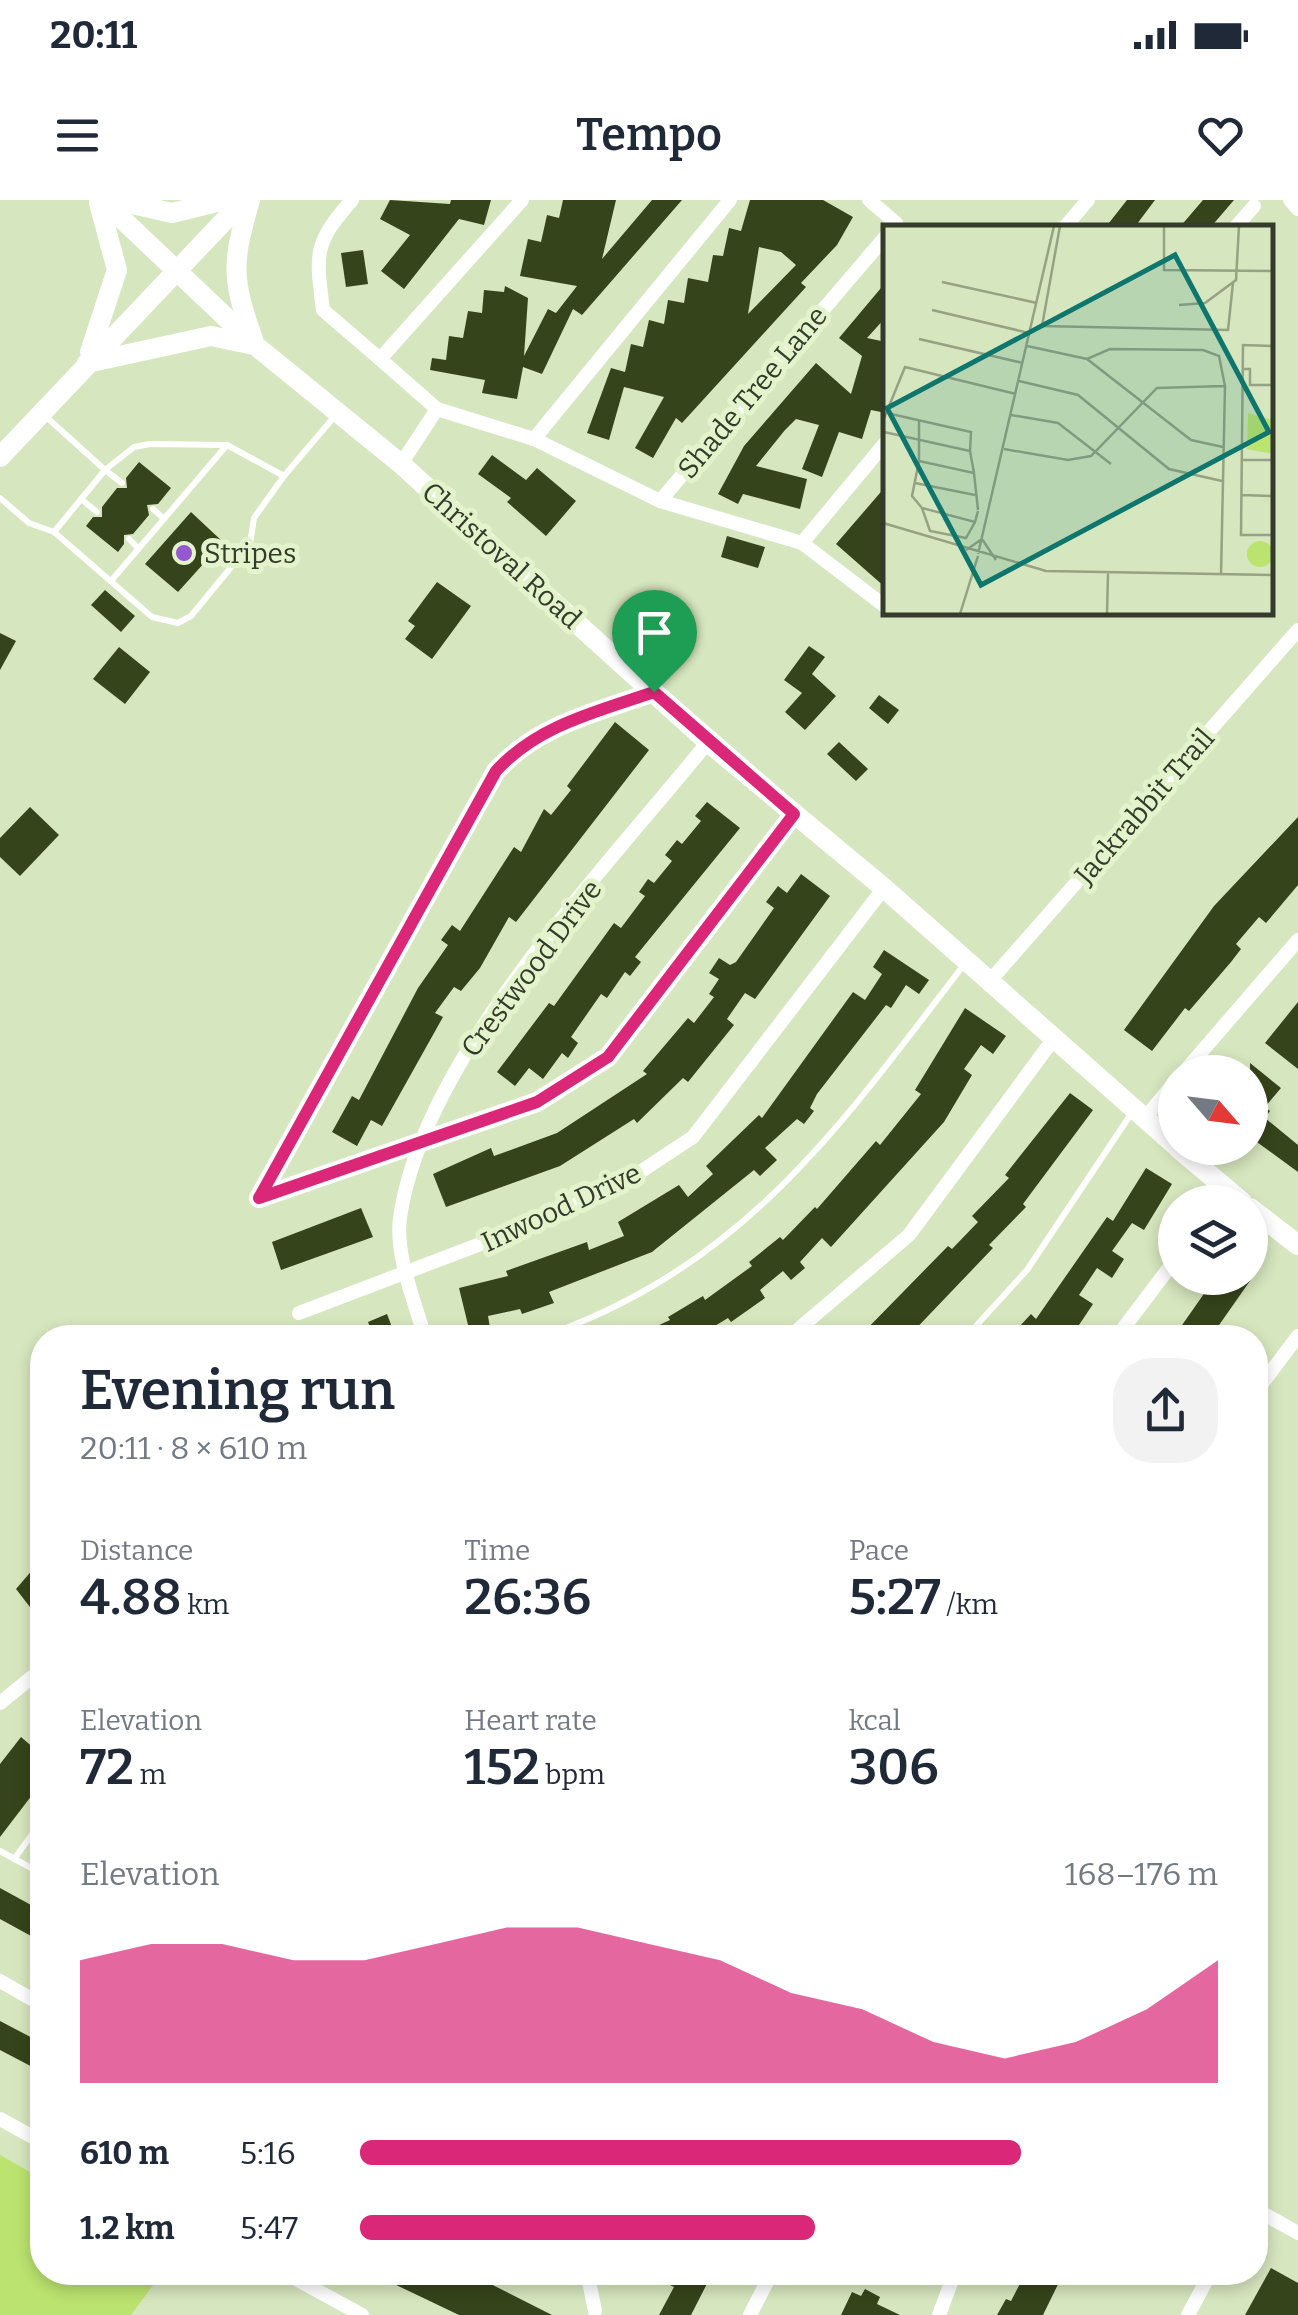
<!DOCTYPE html>
<html lang="en">
<head>
<meta charset="utf-8">
<style>
  body { margin:0; font-family:Bitter,serif; background:#f2f2f3; color:#1f2937; height:100vh; display:flex; flex-direction:column; font-size:38px; white-space:nowrap }
  * { box-sizing:border-box; margin:0 }
  p { font-size:32px; color:#747a83 }
  .icon { flex:none; width:55px; height:55px; fill:none; stroke:currentColor; stroke-width:2; stroke-linecap:round; stroke-linejoin:round }
  .map { position:relative; flex:1; overflow:hidden }
  .drawer { position:absolute; left:30px; top:1125px; width:1238px; height:960px; display:flex; flex-direction:column; background:#fff; border-radius:40px; box-shadow:0 5px 15px #0003 }
  .drawer>* { flex:none }
  .needle { width:65px; rotate:118deg }
  .buttons { position:absolute; left:1158px; top:855px; display:grid; gap:20px }
  .buttons a { display:grid; place-items:center; width:110px; height:110px; border-radius:50%; background:#fff; box-shadow:0 5px 15px #0003; font-size:50px }
  .pin { position:absolute; display:grid; place-items:center; width:85px; height:85px; color:#fff; margin:-102px -42px; border-radius:50% 50% 50% 0; rotate:-45deg; box-shadow:0 0 10px #0007 }
  .pin .icon { rotate:45deg }
  .round { display:grid; place-items:center; flex:none; width:105px; height:105px; border-radius:40px; background:#f2f2f3 }
  .head { display:flex; align-items:center; justify-content:space-between; height:170px; padding:0 50px }
  h1 { font-size:55px; font-weight:600; line-height:75px }
  .metrics { display:grid; grid-template-columns:repeat(3,1fr); gap:15px; height:170px; padding:10px 50px }
  .metrics div { display:grid; align-content:center }
  .metrics b { font-size:50px; font-weight:600 }
  .metrics small { font-size:28px; font-weight:400 }
  .metrics p { font-size:28px }
  .chart { height:280px; padding:20px 50px }
  .chart p { display:flex; justify-content:space-between }
  .chart svg { width:100%; height:180px; margin-top:10px; fill:#db2777; opacity:.7 }
  ul { padding:0 50px; list-style:none; font-size:32px }
  li { display:grid; grid-template-columns:160px 120px 1fr; align-items:center; height:75px }
  li i { height:25px; border-radius:12px; background:#db2777 }
  .status { display:flex; justify-content:space-between; align-items:center; height:70px; padding:0 50px; background:#fff; direction:ltr }
  .status svg { height:28px; fill:currentColor }
  header { display:flex; justify-content:space-between; align-items:center; height:130px; padding:0 50px; background:#fff; font-size:45px; font-weight:600 }
  .map>svg:first-child { display:block }
</style>
</head>
<body>
<div class="status"><b>20:11</b><svg viewBox="0 0 49 12"><path d="M0 12V9h3v3zM5 12V6h3v6zM10 12V3h3v9zM15 12V0h3v12zM26 1h20v11H26zM47 4h2v5h-2z"/></svg></div>
<header><svg class="icon" aria-label="menu" viewBox="0 0 24 24"><path d="M4 6h16M4 12h16M4 18h16"/></svg>Tempo<svg class="icon" aria-label="heart" viewBox="0 0 24 24"><path d="M12 20l-8-8c-3-5 5-10 8-4 3-6 11-1 8 4z"/></svg></header>
<div class="map">
<svg width="1298" height="2115" viewBox="0 0 1298 2115">
  <rect width="100%" height="100%" fill="#d6e6be"/>
  <!-- green -->
  <polygon fill="#bbe36f" points="0,1955 42,1979 42,2072 162,2073 131,2115 0,2115"/>
  <!-- building -->
  <g fill="#36441b" fill-rule="evenodd">
    <polygon points="390,0 450,4 451,0 491,0 484,25 459,19 404,89 381,71 410,35 380,19"/>
    <polygon points="563,0 616,0 602,59 652,0 682,0 582,115 573,109 542,174 523,167 517,199 482,193 485,180 430,170 432,158 446,160 449,136 463,138 468,111 482,113 484,90 504,92 505,86 528,98 524,156 548,109 556,113 577,86 520,76 528,39 541,42 547,15 559,18"/>
    <path d="M750,0H823L853,17L837,45L801,83L806,87L682,223L676,218L653,258L635,248L664,197L624,187L609,240L587,233L611,168L625,172L631,144L643,147L649,120L664,124L668,100L684,103L688,78L708,82L713,55L723,56L729,28L741,31ZM759,47L781,52L796,65L748,114Z"/>
    <polygon points="1127,0 1155,0 1134,28 1105,28"/>
    <polygon points="1203,0 1234,0 1210,28 1179,28"/>
    <polygon points="363,50 368,84 346,87 341,53"/>
    <polygon points="886,82 886,117 867,138 886,142 886,213 871,210 862,239 839,232 822,277 802,269 819,225 796,219 785,230 756,266 807,279 800,309 743,294 738,304 718,294 744,246 816,163 851,194 862,156 839,138"/>
    <polygon points="492,255 526,280 537,268 576,301 546,336 507,302 511,298 478,274"/>
    <polygon points="139,262 171,288 158,304 147,305 149,315 133,334 124,335 124,344 118,352 86,326 93,317 102,317 102,307 117,288 127,288 126,278"/>
    <polygon points="886,286 886,388 836,344"/>
    <polygon points="191,312 223,342 178,392 145,364"/>
    <polygon points="727,336 765,347 758,368 721,357"/>
    <polygon points="437,382 471,406 432,459 405,439 415,426 408,421"/>
    <polygon points="105,390 135,416 121,432 91,405"/>
    <polygon points="0,433 16,441 0,470"/>
    <polygon points="809,446 825,457 812,474 836,496 805,530 785,512 802,493 784,480"/>
    <polygon points="119,447 150,472 125,504 93,479"/>
    <polygon points="879,495 899,510 888,524 869,508"/>
    <polygon points="615,522 649,550 516,722 509,717 480,768 461,791 454,787 435,813 443,817 382,926 371,920 357,946 332,932 352,896 359,900 418,788 448,745 441,740 452,725 460,731 514,647 521,652 544,609 551,615 571,590 567,586"/>
    <polygon points="839,542 868,569 856,581 827,554"/>
    <polygon points="707,602 740,628 635,757 641,762 630,776 625,772 607,798 601,794 571,837 578,843 568,858 562,853 543,879 529,868 515,886 497,872 549,803 554,806 614,723 621,728 645,696 639,692 648,679 654,683 672,661 665,655 677,640 682,644 701,621 695,616"/>
    <polygon points="30,607 59,635 20,676 0,657 0,638"/>
    <polygon points="1298,617 1298,685 1266,723 1259,717 1236,744 1241,749 1231,762 1189,811 1185,808 1152,851 1124,830 1214,706"/>
    <polygon points="801,674 830,696 755,799 745,793 727,819 734,825 688,882 683,878 637,923 634,919 560,966 446,1007 433,974 491,948 494,956 557,933 647,874 643,871 688,818 694,823 714,797 709,794 719,779 709,773 719,758 730,765 736,762 774,708 766,702 778,686 787,693"/>
    <polygon points="884,750 929,780 919,794 906,785 891,808 886,805 817,894 810,908 814,911 804,924 797,919 765,948 777,960 760,976 754,970 652,1052 549,1092 554,1103 522,1114 520,1109 488,1116 490,1128 470,1133 459,1088 508,1076 506,1071 587,1042 589,1050 624,1036 618,1022 679,985 688,997 713,974 706,966 759,915 762,918 853,792 865,800 882,774 873,767"/>
    <polygon points="1298,802 1298,869 1265,843"/>
    <polygon points="965,808 1006,836 993,854 981,845 964,869 972,875 944,922 831,1047 822,1038 800,1062 805,1068 791,1080 783,1071 760,1090 765,1098 731,1122 728,1118 695,1138 631,1138 670,1120 668,1117 703,1096 705,1100 752,1066 749,1062 780,1037 783,1040 815,1007 817,1009 876,941 880,945 921,894 915,890"/>
    <polygon points="1250,863 1281,888 1265,907 1270,911 1265,918 1298,945 1298,972 1250,937"/>
    <polygon points="1070,893 1093,910 1023,1004 1026,1007 989,1045 993,1048 907,1138 858,1138 948,1046 952,1049 978,1022 972,1016 1009,978 1005,975"/>
    <polygon points="1146,968 1172,984 1144,1030 1132,1023 1112,1051 1124,1059 1112,1078 1097,1068 1079,1095 1093,1104 1079,1125 1067,1138 1009,1138 1031,1114 1036,1119 1107,1017 1113,1021"/>
    <polygon points="361,1008 373,1037 281,1070 272,1042"/>
    <polygon points="1215,1078 1252,1078 1210,1138 1173,1138"/>
    <polygon points="387,1114 396,1138 374,1138 368,1122"/>
    <polygon points="34,1368 42,1379 42,1404 33,1411 16,1389"/>
    <polygon points="21,1537 42,1555 42,1582 0,1637 0,1564"/>
    <polygon points="0,1688 42,1711 42,1742 0,1719"/>
    <polygon points="0,1821 42,1843 42,1872 0,1850"/>
    <polygon points="1271,2068 1298,2083 1298,2115 1245,2115"/>
    <polygon points="369,2072 467,2072 552,2115 459,2115"/>
    <polygon points="671,2072 713,2072 691,2115 659,2115 674,2087 666,2083"/>
    <polygon points="1026,2072 1064,2072 1043,2115 997,2115 1006,2099 1011,2101"/>
    <polygon points="865,2089 880,2097 877,2104 900,2115 841,2115 852,2092 861,2096"/>
  </g>
  <g fill="none" stroke-linecap="round" stroke-linejoin="round">
    <!-- lane -->
    <g stroke="#fff" stroke-width="6">
      <polyline points="122,283 105,270 134,247 150,244 227,245 284,276 334,217"/>
      <polyline points="0,298 29,323 54,332 105,270 43,214"/>
      <polyline points="81,299 97,312"/>
      <polyline points="153,309 163,318"/>
      <polyline points="54,332 152,417 178,423 191,416 250,344 254,318 284,276"/>
      <polyline points="129,339 138,348"/>
      <polyline points="111,381 227,245"/>
      <path d="M648,494C592,514 536,527 495,571L259,998L537,902L608,857L792,617"/>
      <path d="M539,1138C745,1067 840,926 966,762"/>
      <polyline points="965,1138 1027,1070 1131,914"/>
      <polyline points="0,1651 42,1674"/>
      <polyline points="14,1659 42,1621"/>
    </g>
    <!-- street -->
    <g stroke="#fff" stroke-width="14">
      <path d="M352,0C313,44 316,54 323,110L380,159"/>
      <polyline points="869,0 896,23"/>
      <polyline points="1290,0 1298,9"/>
      <polyline points="1064,28 1088,0"/>
      <polyline points="1235,28 1254,6"/>
      <polyline points="437,209 534,239 660,301 886,36"/>
      <polyline points="534,239 730,0"/>
      <polyline points="401,264 437,209 380,159 522,0"/>
      <polyline points="660,301 802,343 886,242"/>
      <polyline points="802,343 886,407"/>
      <polyline points="989,782 1298,430"/>
      <polyline points="1184,872 1298,740"/>
      <polyline points="1145,918 1175,882"/>
      <polyline points="299,1113 541,1021 631,978 693,937 884,688"/>
      <path d="M425,1138C415,1102 395,1055 400,1018C422,858 607,667 708,542"/>
      <polyline points="788,1138 909,1035 1055,837"/>
      <polyline points="1116,1138 1175,1060"/>
      <polyline points="1255,1193 1298,1136"/>
      <polyline points="0,1503 42,1469"/>
      <polyline points="0,1781 42,1805"/>
      <polyline points="0,1919 42,1942"/>
      <polyline points="1255,2009 1298,2033"/>
      <polyline points="283,2072 362,2115"/>
      <polyline points="587,2072 595,2111"/>
      <polyline points="750,2115 772,2072"/>
      <polyline points="939,2115 955,2072"/>
      <polyline points="1188,2115 1211,2072"/>
    </g>
    <!-- secondary -->
    <g stroke="#fff" stroke-width="20">
      <polyline points="102,0 256,146 401,264 708,542 884,688 1175,945"/>
      <polyline points="114,0 172,13 225,0"/>
      <path d="M250,0C232,63 231,77 253,139"/>
      <polyline points="90,152 117,70 99,3"/>
      <polyline points="87,163 211,136 254,145"/>
      <polyline points="0,257 244,0"/>
      <polyline points="1178,948 1242,1002"/>
      <polyline points="1250,1008 1298,1045"/>
    </g>
  </g>
  <g fill="none" stroke-linecap="round" stroke-linejoin="round">
    <defs>
      <path id="route" d="M654,492L794,614L608,857L537,902L259,998L496,571C538,525 596,512 654,492Z"/>
    </defs>
    <!-- route casing -->
    <use href="#route" stroke="#fff" stroke-width="20"/>
    <!-- route -->
    <use href="#route" stroke="#db2777" stroke-width="12"/>
  </g>
  <!-- markers -->
  <circle fill="#9558cf" stroke="#e3f3cb" stroke-width="4" cx="184" cy="353" r="10"/>
  <g text-anchor="middle" stroke-width="10" stroke-linejoin="round" paint-order="stroke">
    <!-- street labels -->
    <g font-size="28" fill="#343b2b" stroke="#e3f3cb">
      <text transform="translate(752 192) rotate(-50)" y="10">Shade Tree Lane</text>
      <text transform="translate(502 355) rotate(42)" y="10">Christoval Road</text>
      <text transform="translate(1144 606) rotate(-49)" y="10">Jackrabbit Trail</text>
      <text transform="translate(531 768) rotate(-53)" y="10">Crestwood Drive</text>
      <text transform="translate(561 1007) rotate(-25)" y="10">Inwood Drive</text>
    </g>
    <!-- poi labels -->
    <g font-size="28" fill="#343b2b" stroke="#e3f3cb" text-anchor="start">
      <text x="204" y="363">Stripes</text>
    </g>
  </g>
  <!-- overview -->
  <g transform="translate(883 25)">
    <rect width="390" height="390" fill="#d6e6be"/>
    <path d="M365,188L390,195V229L364,224ZM364 329a13 13 0 1 1 26 0a13 13 0 1 1-26 0Z" fill="#bbe36f"/>
    <path fill="none" stroke="#95a283" stroke-width="2.5" d="M177,1L159,101L345,105L350,58M281,1V45L390,46M59,57L154,78M296,80L322,78L353,55L356,1M49,85L146,108M36,114L140,138M144,121L204,134L308,215L340,222M390,121L360,120L358,310H390M204,134L227,124L320,125L336,131L342,161L338,350M360,144H367V160H390M136,156L195,170L286,244L339,256M8,189L88,207L87,226M128,190L175,198L228,239M36,195V236L91,248L95,285M0,196L22,142L133,169M1,207L87,226L91,248M121,224L185,235L208,231L274,163L341,161M359,235H390M36,236L29,271L39,283L92,297L95,286M32,258L92,270M358,270L390,271M39,283L47,306L83,313L92,297M0,298L163,346L390,350M83,325L99,314L113,335M95,329L171,1M77,389L95,331M224,389L225,348"/>
    <path fill="#0f766e" fill-opacity="0.15" stroke="#0f766e" stroke-width="5" d="M292,30L386,207L98,360L4,183Z"/>
    <rect width="390" height="390" fill="none" stroke="#343b2b" stroke-width="5"/>
  </g>
</svg>
<div class="buttons">
<a><svg class="needle" viewBox="-14 -14 28 28"><path d="M0-13l5 13h-10z" fill="#e53935"/><path d="M0 13l5-13h-10z" fill="#747a83"/></svg></a>
<a><svg class="icon" aria-label="layers" viewBox="0 0 24 24"><path d="M12 4l9 5-9 5-9-5zM3 14l9 5 9-5"/></svg></a>
</div>
<div class="pin" style="left:654px;top:492px;background:#1e9e55"><svg class="icon" aria-label="arrive" viewBox="0 0 24 24"><path d="M6 21V4h12l-3 4 3 4H6"/></svg></div>
<section class="drawer">
<div class="head"><div><h1>Evening run</h1><p>20:11 · 8 × 610 m</p></div><a class="round"><svg class="icon" aria-label="share" viewBox="0 0 24 24"><path d="M12 15V3M7 8l5-5 5 5M5 13v7h14v-7"/></svg></a></div>
<div class="metrics">
<div><p>Distance</p><b>4.88<small> km</small></b></div>
<div><p>Time</p><b>26:36</b></div>
<div><p>Pace</p><b>5:27<small> /km</small></b></div>
</div>
<div class="metrics">
<div><p>Elevation</p><b>72<small> m</small></b></div>
<div><p>Heart rate</p><b>152<small> bpm</small></b></div>
<div><p>kcal</p><b>306</b></div>
</div>
<div class="chart"><p><span>Elevation</span>168–176 m</p>
<svg viewBox="0 0 160 44" preserveAspectRatio="none"><path d="M0 44V14L10 10L20 10L30 14L40 14L50 10L60 6L70 6L80 10L90 14L100 22L110 26L120 34L130 38L140 34L150 26L160 14V44z"/></svg>
</div>
<ul>
<li><b>610 m</b>5:16<i style="width:77%"></i></li>
<li><b>1.2 km</b>5:47<i style="width:53%"></i></li>
</ul>
</section>
</div>
</body>
</html>
